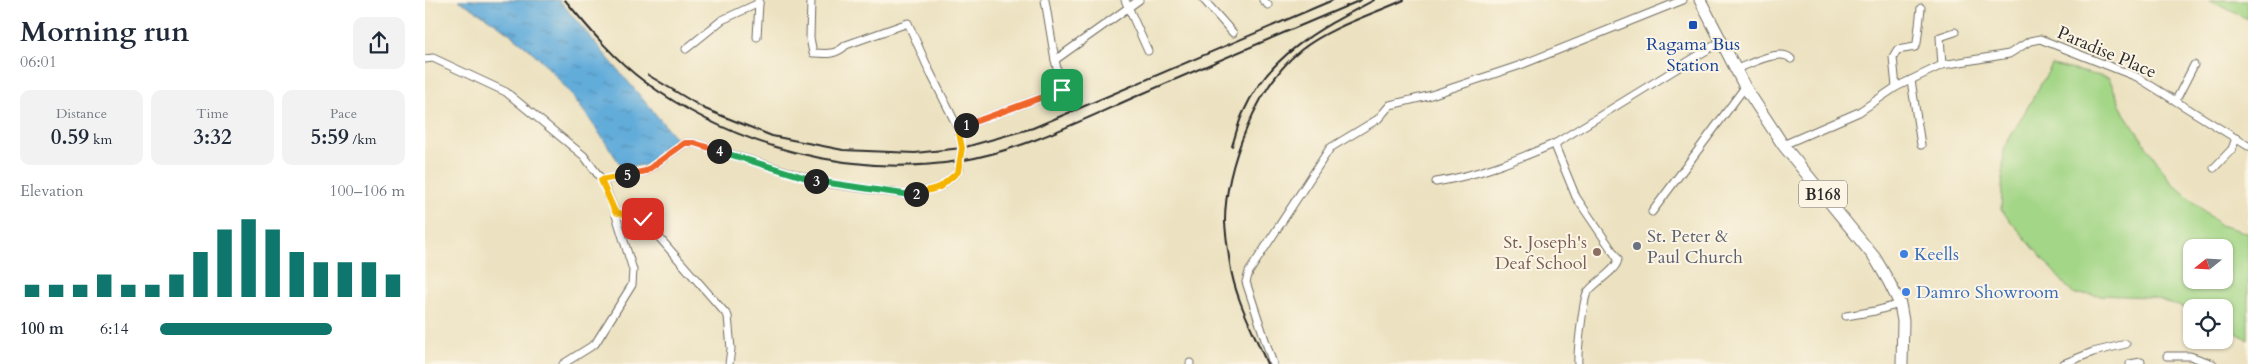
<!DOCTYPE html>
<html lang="en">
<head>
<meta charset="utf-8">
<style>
  body { margin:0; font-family:Cardo,serif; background:#f2f2f3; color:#1f2937; height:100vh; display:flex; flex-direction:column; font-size:19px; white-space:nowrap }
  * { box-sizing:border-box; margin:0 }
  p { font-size:16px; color:#747a83 }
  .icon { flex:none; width:28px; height:28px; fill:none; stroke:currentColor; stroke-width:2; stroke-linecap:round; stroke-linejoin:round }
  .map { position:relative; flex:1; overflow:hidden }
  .panel { display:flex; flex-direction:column; background:#fff; width:425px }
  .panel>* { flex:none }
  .needle { width:32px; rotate:252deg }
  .tools { position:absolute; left:1758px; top:239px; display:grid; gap:10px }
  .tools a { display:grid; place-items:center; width:50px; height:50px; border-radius:10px; background:#fff; box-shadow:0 1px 4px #0004; font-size:25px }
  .pin { position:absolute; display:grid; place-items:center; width:42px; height:42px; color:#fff; margin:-21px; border-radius:10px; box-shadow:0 2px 8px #0006 }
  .km { position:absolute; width:25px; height:25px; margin:-12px; border-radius:50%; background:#222; color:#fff; font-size:14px; line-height:25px; text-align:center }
  .round { display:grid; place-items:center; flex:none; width:52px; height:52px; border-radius:10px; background:#f2f2f3 }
  .summary { display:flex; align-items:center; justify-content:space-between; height:85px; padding:0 20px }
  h1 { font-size:28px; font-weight:600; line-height:38px }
  .metrics { display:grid; grid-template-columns:repeat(3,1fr); gap:8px; height:85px; padding:5px 20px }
  .metrics div { display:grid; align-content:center; border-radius:10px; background:#f2f2f3; text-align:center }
  .metrics b { font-size:21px; font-weight:600 }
  .metrics small { font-size:14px; font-weight:400 }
  .metrics p { font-size:14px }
  .chart { height:140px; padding:10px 20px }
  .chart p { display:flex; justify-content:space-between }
  .chart svg { width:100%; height:90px; margin-top:5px; stroke:#0f766e; stroke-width:6 }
  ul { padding:0 20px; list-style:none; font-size:16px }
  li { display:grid; grid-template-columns:80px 60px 1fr; align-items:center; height:38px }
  li i { height:12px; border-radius:6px; background:#0f766e }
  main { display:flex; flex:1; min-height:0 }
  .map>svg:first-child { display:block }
</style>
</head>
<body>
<main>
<section class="panel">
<div class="summary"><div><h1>Morning run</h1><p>06:01</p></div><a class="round"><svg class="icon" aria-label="share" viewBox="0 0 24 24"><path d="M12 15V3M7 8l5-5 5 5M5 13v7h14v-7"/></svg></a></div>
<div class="metrics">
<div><p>Distance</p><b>0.59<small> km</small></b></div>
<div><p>Time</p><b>3:32</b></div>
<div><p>Pace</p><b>5:59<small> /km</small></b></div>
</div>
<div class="chart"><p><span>Elevation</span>100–106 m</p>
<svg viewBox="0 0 160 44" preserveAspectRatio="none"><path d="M5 44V38M15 44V38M25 44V38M35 44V33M45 44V38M55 44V38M65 44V33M75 44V22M85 44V11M95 44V6M105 44V11M115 44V22M125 44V27M135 44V27M145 44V27M155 44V33"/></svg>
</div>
<ul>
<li><b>100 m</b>6:14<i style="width:70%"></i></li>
</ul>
</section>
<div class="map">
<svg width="1823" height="364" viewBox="0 0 1823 364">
  <defs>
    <pattern id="water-ripples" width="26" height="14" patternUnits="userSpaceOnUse" patternTransform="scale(1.25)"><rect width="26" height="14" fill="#62acda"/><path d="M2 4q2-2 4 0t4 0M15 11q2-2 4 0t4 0" fill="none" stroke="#518cb1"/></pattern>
  </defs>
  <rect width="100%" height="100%" fill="#fcf5e5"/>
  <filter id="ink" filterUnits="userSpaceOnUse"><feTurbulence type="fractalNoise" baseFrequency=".02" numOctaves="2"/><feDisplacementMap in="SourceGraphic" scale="10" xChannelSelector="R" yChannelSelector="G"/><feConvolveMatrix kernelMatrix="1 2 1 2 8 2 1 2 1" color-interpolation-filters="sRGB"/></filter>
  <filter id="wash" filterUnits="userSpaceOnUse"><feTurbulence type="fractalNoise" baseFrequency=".0096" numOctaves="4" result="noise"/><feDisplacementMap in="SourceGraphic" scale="20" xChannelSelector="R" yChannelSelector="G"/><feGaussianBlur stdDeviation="1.12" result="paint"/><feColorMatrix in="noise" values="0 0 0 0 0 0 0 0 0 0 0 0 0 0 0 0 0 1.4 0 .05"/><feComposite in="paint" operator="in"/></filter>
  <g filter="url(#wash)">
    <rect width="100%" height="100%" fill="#ece2c1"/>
    <!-- grass -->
    <g fill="#a3d686" stroke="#678058" fill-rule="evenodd">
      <polygon points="1783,0 1823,0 1823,19"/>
      <path d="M1627,65L1684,78L1699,113L1746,182L1795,225L1823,233V340L1799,325V308H1766V310L1726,297L1648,294L1576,210L1579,148ZM1766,248H1799V280H1766Z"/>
    </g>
    <!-- water -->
    <path fill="url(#water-ripples)" stroke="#466c82" d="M33,0H134L254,142L223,165L197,167C173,131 149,94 119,63C94,38 63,17 33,0Z"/>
  </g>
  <g filter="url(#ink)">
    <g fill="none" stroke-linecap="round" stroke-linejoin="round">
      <defs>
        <g id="street">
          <polyline points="620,0 630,60"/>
          <polyline points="700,0 723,51"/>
          <polyline points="779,0 808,33"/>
          <polyline points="838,0 843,5"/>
          <polyline points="332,37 334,3"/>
          <polyline points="261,49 297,20 334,3 333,0"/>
          <polyline points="0,59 8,58 81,92 159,156 177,180"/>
          <polyline points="1517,65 1515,37 1530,32"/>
          <path d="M1310,70C1322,65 1356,47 1366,59"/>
          <polyline points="1486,80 1496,145"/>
          <polyline points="1471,87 1468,57 1472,50 1490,47 1492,43 1496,8"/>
          <polyline points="1751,100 1769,65"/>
          <polyline points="533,128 637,90 630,60 714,0"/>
          <polyline points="1358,145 1434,112 1471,87 1517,65 1584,54 1605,41 1615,39 1712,77 1823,146"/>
          <polyline points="1789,168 1807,149 1811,138"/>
          <path d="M1011,182C1054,175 1091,160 1131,143"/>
          <polyline points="1227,212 1320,87"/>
          <polyline points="1421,316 1450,311 1475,304"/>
          <polyline points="1742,356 1765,356 1788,364"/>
          <polyline points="765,363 765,364"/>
          <polyline points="138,364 170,344 207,285 208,270 190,212"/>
          <path d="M304,364L306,349L303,316L218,219L190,212L177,180L221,171L260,143H269L400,183L485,195L515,187L533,172L537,148L533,128L503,68L483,23L421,45C411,55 402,54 388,53L385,38L386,0"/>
          <polyline points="848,364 821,282 824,272 905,148 953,119 965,105 1003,96 1093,66 1258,0"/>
          <path d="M1153,364C1152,354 1158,301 1162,293C1169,282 1192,271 1193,259L1151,197L1131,148V143L1295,42"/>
          <polyline points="1638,364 1668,352 1701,344"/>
          <polyline points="1705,364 1716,362"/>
        </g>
        <polyline id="primary" points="1275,0 1320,87 1358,145 1450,258 1464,282 1475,304 1478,321 1477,364"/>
      </defs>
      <!-- street casing -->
      <use href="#street" stroke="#6f6b60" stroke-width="9"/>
      <!-- primary casing -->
      <use href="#primary" stroke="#6f6b60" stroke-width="13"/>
      <!-- street -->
      <use href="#street" stroke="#fff" stroke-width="7"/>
      <!-- primary -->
      <use href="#primary" stroke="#fff" stroke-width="11"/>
      <!-- rail -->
      <g stroke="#2b2b2b" stroke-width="2">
        <path d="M140,0C164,29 190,60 220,82C310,147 424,178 534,161C596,151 655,121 712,96C787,63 861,32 936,0"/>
        <polyline points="223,75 280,109 347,136 418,150 490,153 537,148 608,128 908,0"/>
        <path d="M807,146C811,135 813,123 818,113C843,55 896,28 949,0"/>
        <path d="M842,364C829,332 810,299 805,264C803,251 801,236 800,223C799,168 833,84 876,50C905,27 946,15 979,0"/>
      </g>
    </g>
  </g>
  <g fill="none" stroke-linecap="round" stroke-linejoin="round" filter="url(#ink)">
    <defs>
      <polyline id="split-1" points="541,125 637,90"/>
      <polyline id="split-2" points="491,194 515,187 533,172 537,148 533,128 541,125"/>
      <polyline id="split-3" points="391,181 485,195 491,194"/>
      <polyline id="split-4" points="294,151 391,181"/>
      <polyline id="split-5" points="202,175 221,171 260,143 269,143 294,151"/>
      <polyline id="split-6" points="202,175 176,180 190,212 218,219"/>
    </defs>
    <!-- split-1 casing -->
    <use href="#split-1" stroke="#fff" stroke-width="10"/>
    <!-- split-2 casing -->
    <use href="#split-2" stroke="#fff" stroke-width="10"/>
    <!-- split-3 casing -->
    <use href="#split-3" stroke="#fff" stroke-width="10"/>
    <!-- split-4 casing -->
    <use href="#split-4" stroke="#fff" stroke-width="10"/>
    <!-- split-5 casing -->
    <use href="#split-5" stroke="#fff" stroke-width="10"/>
    <!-- split-6 casing -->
    <use href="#split-6" stroke="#fff" stroke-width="10"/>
    <!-- split-1 -->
    <use href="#split-1" stroke="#f0652b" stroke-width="6"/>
    <!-- split-2 -->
    <use href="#split-2" stroke="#f5b400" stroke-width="6"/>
    <!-- split-3 -->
    <use href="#split-3" stroke="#22a559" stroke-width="6"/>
    <!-- split-4 -->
    <use href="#split-4" stroke="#22a559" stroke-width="6"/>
    <!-- split-5 -->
    <use href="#split-5" stroke="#f0652b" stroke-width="6"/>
    <!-- split-6 -->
    <use href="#split-6" stroke="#f5b400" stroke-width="6"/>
  </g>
  <!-- markers -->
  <rect fill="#1a4fb4" stroke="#fcf5e5" stroke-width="2" x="1263" y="20" width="10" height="10" rx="2.5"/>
  <circle fill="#6b7280" stroke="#fcf5e5" stroke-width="2" cx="1212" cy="246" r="5"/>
  <circle fill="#8d6e63" stroke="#fcf5e5" stroke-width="2" cx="1172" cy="252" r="5"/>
  <g fill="#3f7fe0" stroke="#fcf5e5" stroke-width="2">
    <circle cx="1479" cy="254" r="5"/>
    <circle cx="1481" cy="292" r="5"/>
  </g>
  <g text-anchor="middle" stroke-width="4" stroke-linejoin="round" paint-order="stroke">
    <!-- shield labels -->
    <rect fill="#fcf5e5" stroke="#6a6863" stroke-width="1" x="1374" y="180.5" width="48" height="27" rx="4"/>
    <g font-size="16" font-weight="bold" fill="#2b2b2b">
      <text x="1398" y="200">B168</text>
    </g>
    <!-- transit labels -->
    <g font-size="18" fill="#164399" stroke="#fcf5e5">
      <text x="1268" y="50">Ragama Bus<tspan x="1268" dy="21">Station</tspan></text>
    </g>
    <!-- street labels -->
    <g font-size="18" fill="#2b2b2b" stroke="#fcf5e5">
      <text transform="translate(1682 52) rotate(23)" y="6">Paradise Place</text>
    </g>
    <!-- worship labels -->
    <g font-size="18" fill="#5b616d" stroke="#fcf5e5" text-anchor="start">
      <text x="1222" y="242">St. Peter &amp;<tspan x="1222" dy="21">Paul Church</tspan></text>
    </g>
    <!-- education labels -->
    <g font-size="18" fill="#785e54" stroke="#fcf5e5" text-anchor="end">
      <text x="1162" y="248">St. Joseph's<tspan x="1162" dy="21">Deaf School</tspan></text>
    </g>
    <!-- shop labels -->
    <g font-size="18" fill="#366cbe" stroke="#fcf5e5" text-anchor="start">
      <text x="1489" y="260">Keells</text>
      <text x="1491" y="298">Damro Showroom</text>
    </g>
  </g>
</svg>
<div class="tools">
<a><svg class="needle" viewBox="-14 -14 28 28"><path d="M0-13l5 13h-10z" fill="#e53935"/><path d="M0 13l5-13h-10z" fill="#747a83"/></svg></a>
<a><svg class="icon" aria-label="locate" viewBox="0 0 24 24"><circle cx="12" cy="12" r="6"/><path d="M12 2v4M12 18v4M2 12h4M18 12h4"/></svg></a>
</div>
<div class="pin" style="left:637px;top:90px;background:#1e9e55"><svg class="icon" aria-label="arrive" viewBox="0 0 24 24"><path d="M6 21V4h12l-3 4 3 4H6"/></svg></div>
<div class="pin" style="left:218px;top:219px;background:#d93025"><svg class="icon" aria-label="check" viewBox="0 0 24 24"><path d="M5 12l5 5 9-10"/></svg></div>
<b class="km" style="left:541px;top:125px">1</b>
<b class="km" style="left:491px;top:194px">2</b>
<b class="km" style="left:391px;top:181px">3</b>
<b class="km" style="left:294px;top:151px">4</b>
<b class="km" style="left:202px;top:175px">5</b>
</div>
</main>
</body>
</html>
